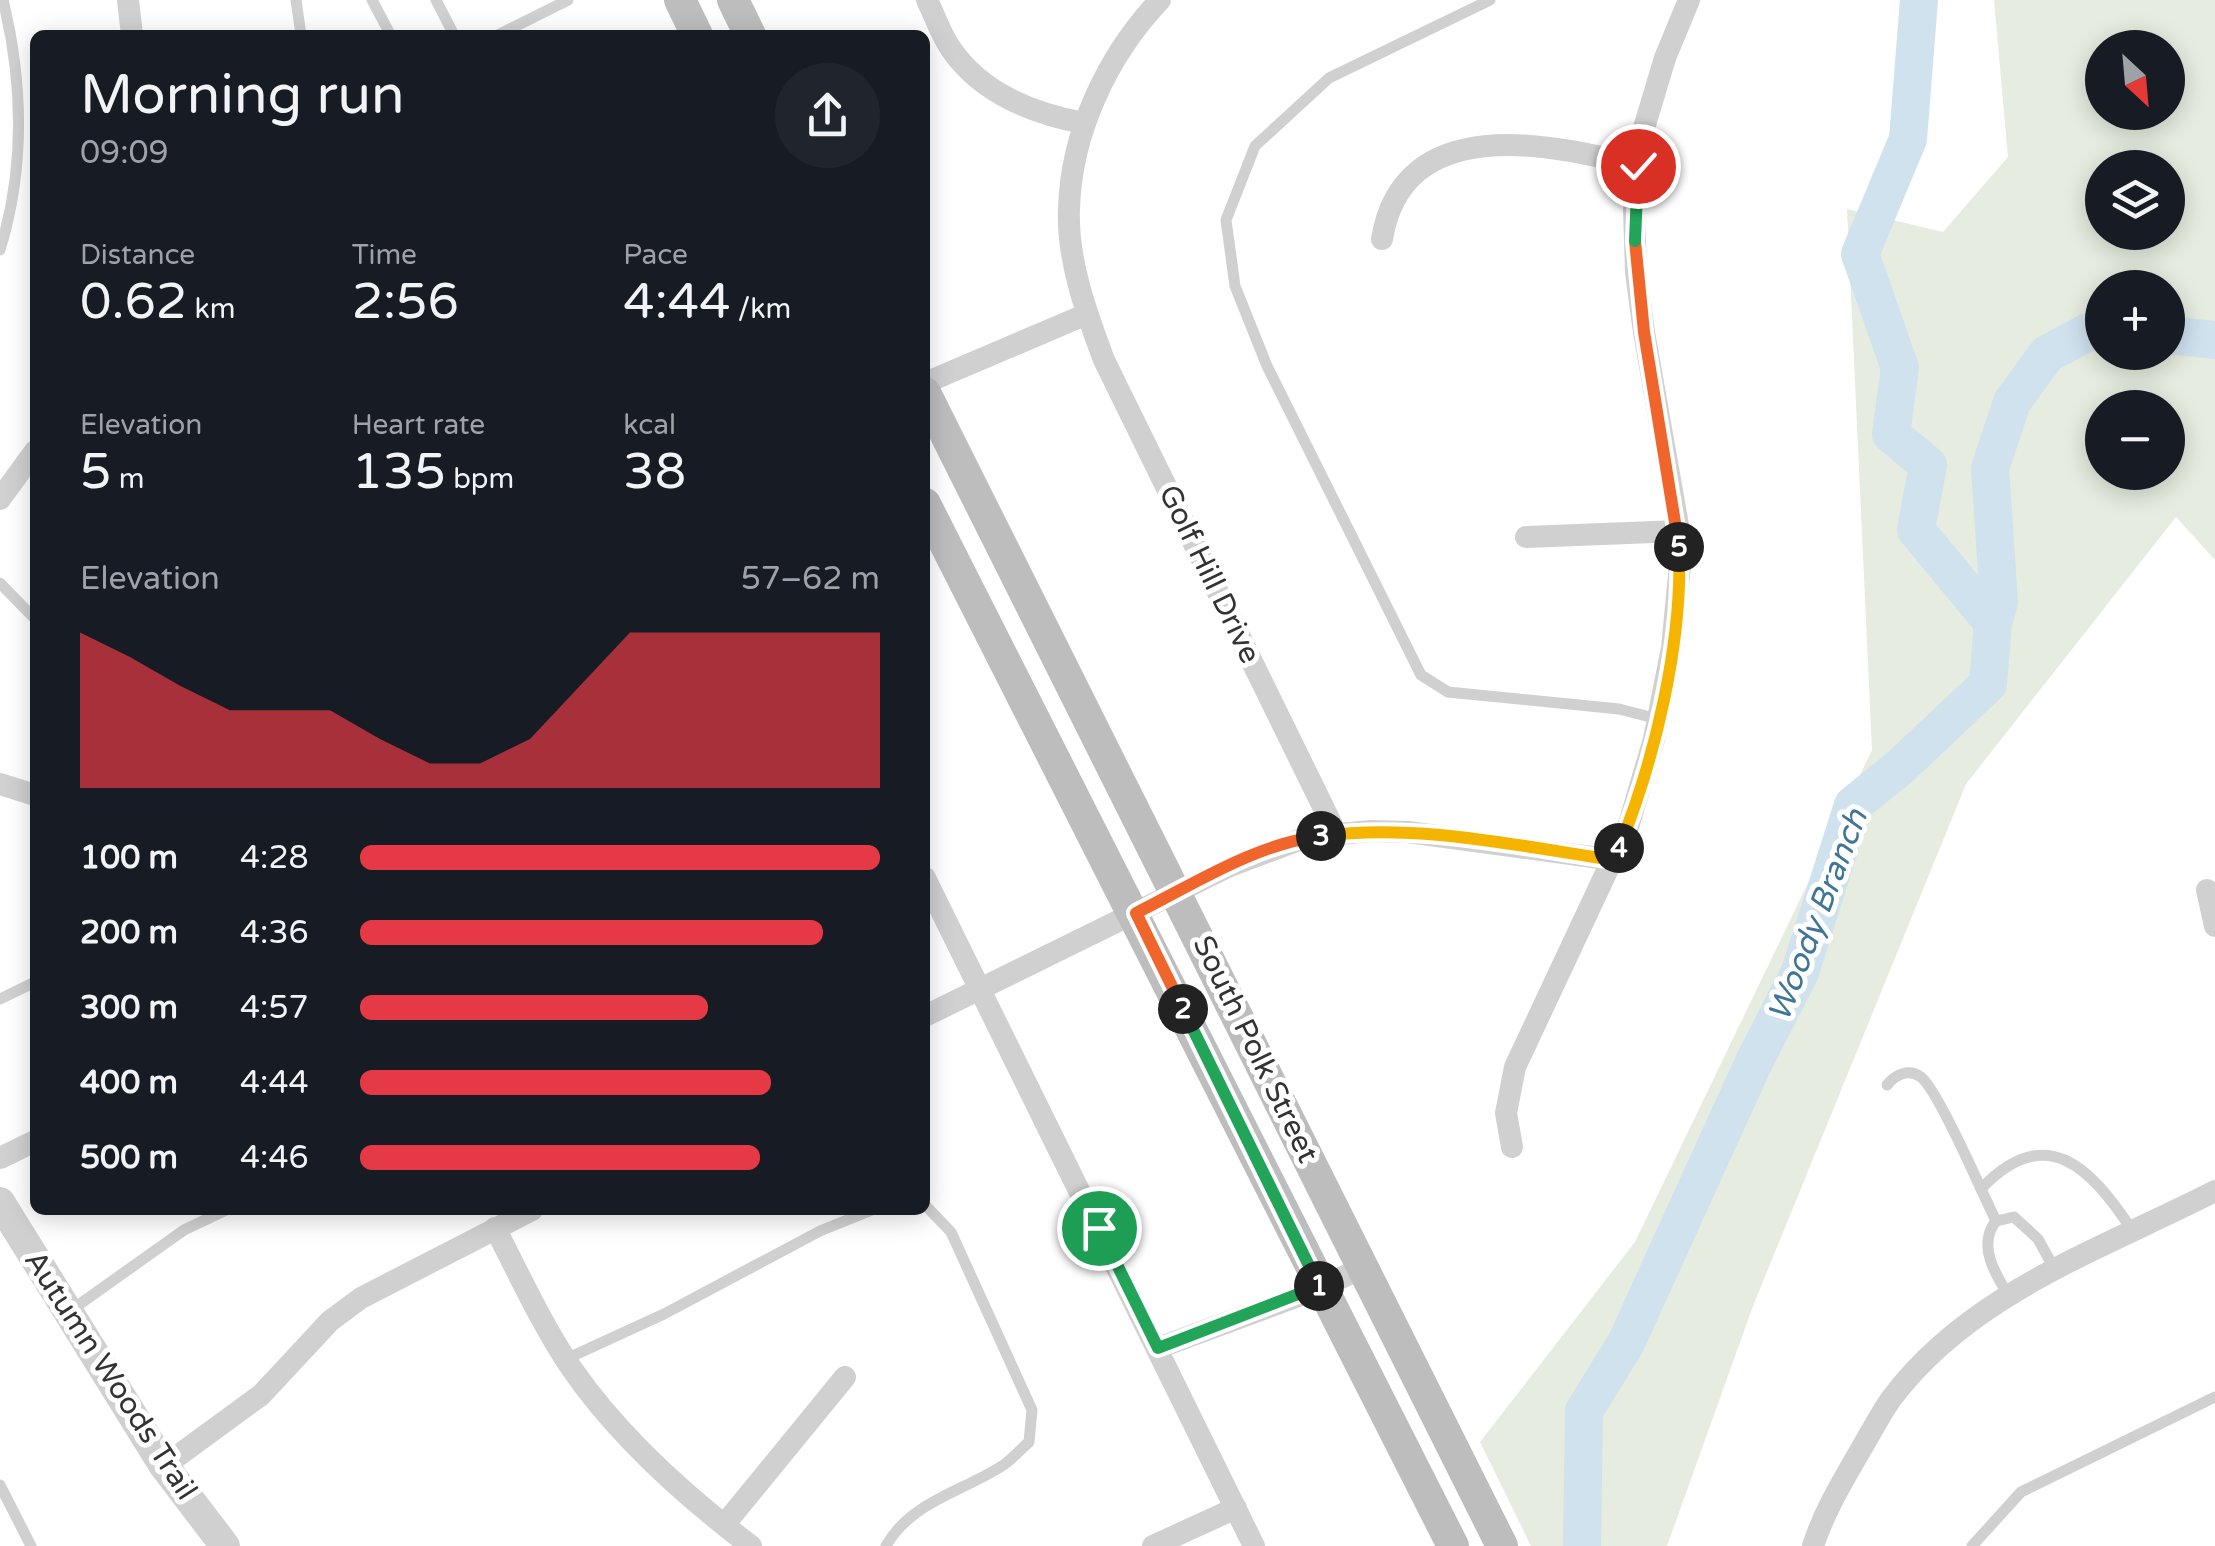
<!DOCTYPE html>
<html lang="en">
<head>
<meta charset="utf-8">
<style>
  body { margin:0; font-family:"Varela Round",sans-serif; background:#20242c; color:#f1f3f6; height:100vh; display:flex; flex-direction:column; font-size:38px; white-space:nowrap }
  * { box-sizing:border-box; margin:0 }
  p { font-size:32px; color:#9ea1a6 }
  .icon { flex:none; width:55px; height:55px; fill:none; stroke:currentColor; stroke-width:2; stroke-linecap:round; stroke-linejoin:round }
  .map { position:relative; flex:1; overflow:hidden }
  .details { position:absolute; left:30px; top:30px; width:900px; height:1185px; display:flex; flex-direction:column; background:#171b24; border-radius:15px; box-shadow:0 5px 25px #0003 }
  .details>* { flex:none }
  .needle { width:65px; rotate:154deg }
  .fabs { position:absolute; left:2085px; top:30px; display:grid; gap:20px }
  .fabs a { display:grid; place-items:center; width:100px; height:100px; border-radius:50%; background:#171b24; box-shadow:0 5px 25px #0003; font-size:50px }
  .pin { position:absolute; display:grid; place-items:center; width:85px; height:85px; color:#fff; margin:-42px; border:5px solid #fff; border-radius:50%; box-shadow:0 2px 10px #0007 }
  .km { position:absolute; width:50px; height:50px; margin:-25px; border-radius:50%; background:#222; color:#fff; font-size:28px; line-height:50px; text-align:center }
  .round { display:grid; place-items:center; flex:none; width:105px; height:105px; border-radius:52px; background:#20242c }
  .headline { display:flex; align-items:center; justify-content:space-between; height:170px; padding:0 50px }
  h1 { font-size:55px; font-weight:600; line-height:75px }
  .stats { display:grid; grid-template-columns:repeat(3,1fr); gap:15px; height:170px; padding:10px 50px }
  .stats div { display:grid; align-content:center }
  .stats b { font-size:50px; font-weight:600 }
  .stats small { font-size:28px; font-weight:400 }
  .stats p { font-size:28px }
  .chart { height:280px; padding:20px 50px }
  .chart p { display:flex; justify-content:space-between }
  .chart svg { width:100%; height:180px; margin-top:10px; fill:#e63946; opacity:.7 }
  ul { padding:0 50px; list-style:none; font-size:32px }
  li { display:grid; grid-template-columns:160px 120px 1fr; align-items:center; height:75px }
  li i { height:25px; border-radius:12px; background:#e63946 }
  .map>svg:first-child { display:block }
</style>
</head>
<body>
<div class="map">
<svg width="2215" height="1546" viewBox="0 0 2215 1546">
  <rect width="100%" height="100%" fill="#fff"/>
  <!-- green -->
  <path fill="#e6ecdf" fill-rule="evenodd" d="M1994,0H2215V560L2176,517L1966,784L1753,1306L1667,1546H1531L1480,1442L1635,1242L1872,750L1847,209L1943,232L2008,157ZM2102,48H2168V112H2102ZM2102,168H2168V232H2102ZM2102,288H2168V352H2102ZM2102,408H2168V472H2102Z"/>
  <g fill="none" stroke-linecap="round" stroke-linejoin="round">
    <!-- river -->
    <g stroke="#cfe2ee" stroke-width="38">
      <polyline points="1919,0 1908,139 1860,254 1900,368 1891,434 1928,465 1916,530 1993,623"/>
      <polyline points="2168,335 2215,340"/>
      <polyline points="1582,1546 1584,1411 1626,1343 1753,1064 1800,972 1853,805 1899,768 1988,684 1993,623 1999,602 1990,468 2012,402 2047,354 2088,332 2102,331"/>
    </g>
    <!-- service -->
    <g stroke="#d0d0d0" stroke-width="11">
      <polyline points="296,0 301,35"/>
      <polyline points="372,0 389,32"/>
      <polyline points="436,0 454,35"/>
      <polyline points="1490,0 1329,78 1255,146 1226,220 1235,286 1267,366 1421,675 1448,692 1619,709 1658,719"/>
      <polyline points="498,35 568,0"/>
      <path d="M0,250C25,168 23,82 3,0"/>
      <polyline points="0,583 35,619"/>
      <polyline points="0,999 35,982"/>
      <path d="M1887,1085C1895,1075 1908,1068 1921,1077C1936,1089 1971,1167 1981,1189"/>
      <polyline points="1996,1221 2014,1217 2038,1239 2055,1270"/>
      <path d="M2009,1296C1995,1274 1977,1245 1996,1221L1981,1189C2046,1120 2091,1168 2132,1230"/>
      <polyline points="70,1311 184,1230 226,1210"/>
      <polyline points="566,1359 664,1314 820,1231 872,1210"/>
      <polyline points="0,1485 31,1546"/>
      <path d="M886,1546C911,1501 965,1491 1005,1464C1013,1458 1021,1449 1029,1442L1032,1410L951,1232L925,1205"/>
      <polyline points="1972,1546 2021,1492 2215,1397"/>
    </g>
    <!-- minor -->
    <g stroke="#d0d0d0" stroke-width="22">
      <polyline points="128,0 132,35"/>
      <path d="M927,0C935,16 941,35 951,49C981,93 1034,114 1084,123"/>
      <path d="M1160,0C1108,55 1071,132 1069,209C1067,260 1086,312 1104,360L1336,833"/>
      <path d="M1382,239C1403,112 1549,143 1638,166"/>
      <polyline points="925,383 1087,314"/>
      <polyline points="0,499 35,451"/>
      <polyline points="1526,537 1679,531"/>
      <polyline points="0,784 35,795"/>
      <polyline points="925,878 1254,1546"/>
      <polyline points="2207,890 2215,926"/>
      <polyline points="925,1016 1230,866 1307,837 1371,831 1408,832 1614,860"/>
      <polyline points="1512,1147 1506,1113 1515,1067 1629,824 1654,739 1672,648 1680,565 1679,531 1644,332 1636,272 1634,210 1644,128 1665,58 1689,0"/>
      <polyline points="0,1158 35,1141"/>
      <path d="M495,1228C520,1276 542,1325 572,1369C619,1437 685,1496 751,1546"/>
      <polyline points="1158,1348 1320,1288 1364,1267"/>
      <polyline points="164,1466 261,1395 330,1321 361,1298 532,1210"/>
      <polyline points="724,1525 845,1377"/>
      <polyline points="1153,1546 1236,1508"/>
      <path d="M1813,1546C1824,1512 1842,1482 1860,1451C1870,1434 1880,1415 1891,1399C1970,1293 2102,1249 2215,1191"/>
    </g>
    <!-- tertiary -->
    <polyline stroke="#d0d0d0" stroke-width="30" points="0,1202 164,1466 225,1546"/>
    <!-- secondary -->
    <g stroke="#bdbdbd" stroke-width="32">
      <polyline points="680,0 697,35"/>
      <polyline points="733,0 750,35"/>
      <polyline points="925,393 1502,1546"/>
      <path d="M925,504C1104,850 1275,1200 1453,1546"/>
    </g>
  </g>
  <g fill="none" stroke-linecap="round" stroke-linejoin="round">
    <defs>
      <polyline id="split-1" points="1099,1228 1158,1348 1319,1286"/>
      <polyline id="split-2" points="1183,1009 1319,1286"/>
      <path id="split-3" d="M1183,1009L1136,913C1194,884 1255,844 1321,836"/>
      <path id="split-4" d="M1321,836C1418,823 1518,846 1614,860L1619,848"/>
      <path id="split-5" d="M1619,848C1655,759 1683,642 1679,547"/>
      <polyline id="split-6" points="1635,241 1644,332 1679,547"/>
      <polyline id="split-7" points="1635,241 1638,166"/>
    </defs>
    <!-- split-1 casing -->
    <use href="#split-1" stroke="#fff" stroke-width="20"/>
    <!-- split-2 casing -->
    <use href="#split-2" stroke="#fff" stroke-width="20"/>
    <!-- split-3 casing -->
    <use href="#split-3" stroke="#fff" stroke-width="20"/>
    <!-- split-4 casing -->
    <use href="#split-4" stroke="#fff" stroke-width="20"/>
    <!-- split-5 casing -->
    <use href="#split-5" stroke="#fff" stroke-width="20"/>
    <!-- split-6 casing -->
    <use href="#split-6" stroke="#fff" stroke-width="20"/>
    <!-- split-7 casing -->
    <use href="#split-7" stroke="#fff" stroke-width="20"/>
    <!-- split-1 -->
    <use href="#split-1" stroke="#22a559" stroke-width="12"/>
    <!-- split-2 -->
    <use href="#split-2" stroke="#22a559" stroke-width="12"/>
    <!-- split-3 -->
    <use href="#split-3" stroke="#f0652b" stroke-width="12"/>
    <!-- split-4 -->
    <use href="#split-4" stroke="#f5b400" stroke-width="12"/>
    <!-- split-5 -->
    <use href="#split-5" stroke="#f5b400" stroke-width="12"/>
    <!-- split-6 -->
    <use href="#split-6" stroke="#f0652b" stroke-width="12"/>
    <!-- split-7 -->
    <use href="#split-7" stroke="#22a559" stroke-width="12"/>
  </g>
  <g text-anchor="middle" stroke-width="10" stroke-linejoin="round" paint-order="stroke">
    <!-- street labels -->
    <g font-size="30" fill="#333" stroke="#fff">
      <text transform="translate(1210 574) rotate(64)" y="10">Golf Hill Drive</text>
      <text transform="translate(1256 1049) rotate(64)" y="10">South Polk Street</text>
      <text transform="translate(111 1375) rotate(57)" y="10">Autumn Woods Trail</text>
    </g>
    <!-- water labels -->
    <g font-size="32" font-style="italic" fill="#3f7597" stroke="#fff">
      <text transform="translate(1817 915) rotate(-69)" y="11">Woody Branch</text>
    </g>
  </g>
</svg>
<div class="fabs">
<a><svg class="needle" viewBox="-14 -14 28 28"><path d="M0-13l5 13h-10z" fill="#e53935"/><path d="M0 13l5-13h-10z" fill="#9ea1a6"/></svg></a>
<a><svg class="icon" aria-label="layers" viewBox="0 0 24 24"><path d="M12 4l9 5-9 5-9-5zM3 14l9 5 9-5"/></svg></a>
<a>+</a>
<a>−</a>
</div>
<div class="pin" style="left:1099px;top:1228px;background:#1e9e55"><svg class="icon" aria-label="arrive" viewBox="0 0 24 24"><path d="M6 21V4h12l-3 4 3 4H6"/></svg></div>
<div class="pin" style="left:1638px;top:166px;background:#d93025"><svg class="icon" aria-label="check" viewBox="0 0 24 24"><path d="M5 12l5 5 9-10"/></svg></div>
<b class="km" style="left:1319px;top:1286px">1</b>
<b class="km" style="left:1183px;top:1009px">2</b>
<b class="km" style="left:1321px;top:836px">3</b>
<b class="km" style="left:1619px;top:848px">4</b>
<b class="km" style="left:1679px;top:547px">5</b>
<section class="details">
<div class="headline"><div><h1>Morning run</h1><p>09:09</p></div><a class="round"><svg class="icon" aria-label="share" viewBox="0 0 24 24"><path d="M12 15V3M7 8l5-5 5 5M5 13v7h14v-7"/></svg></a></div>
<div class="stats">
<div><p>Distance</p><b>0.62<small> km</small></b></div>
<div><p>Time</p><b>2:56</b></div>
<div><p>Pace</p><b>4:44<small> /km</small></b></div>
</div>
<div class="stats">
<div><p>Elevation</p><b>5<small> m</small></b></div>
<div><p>Heart rate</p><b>135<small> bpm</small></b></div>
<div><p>kcal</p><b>38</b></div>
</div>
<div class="chart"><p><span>Elevation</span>57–62 m</p>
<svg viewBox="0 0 160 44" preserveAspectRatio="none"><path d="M0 44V6L10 12L20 19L30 25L40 25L50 25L60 32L70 38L80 38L90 32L100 19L110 6L120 6L130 6L140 6L150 6L160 6V44z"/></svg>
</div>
<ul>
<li><b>100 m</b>4:28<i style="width:100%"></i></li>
<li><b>200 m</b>4:36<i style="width:89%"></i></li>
<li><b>300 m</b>4:57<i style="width:67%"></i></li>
<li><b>400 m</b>4:44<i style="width:79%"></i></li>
<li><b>500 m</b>4:46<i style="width:77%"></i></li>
</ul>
</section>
</div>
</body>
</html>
